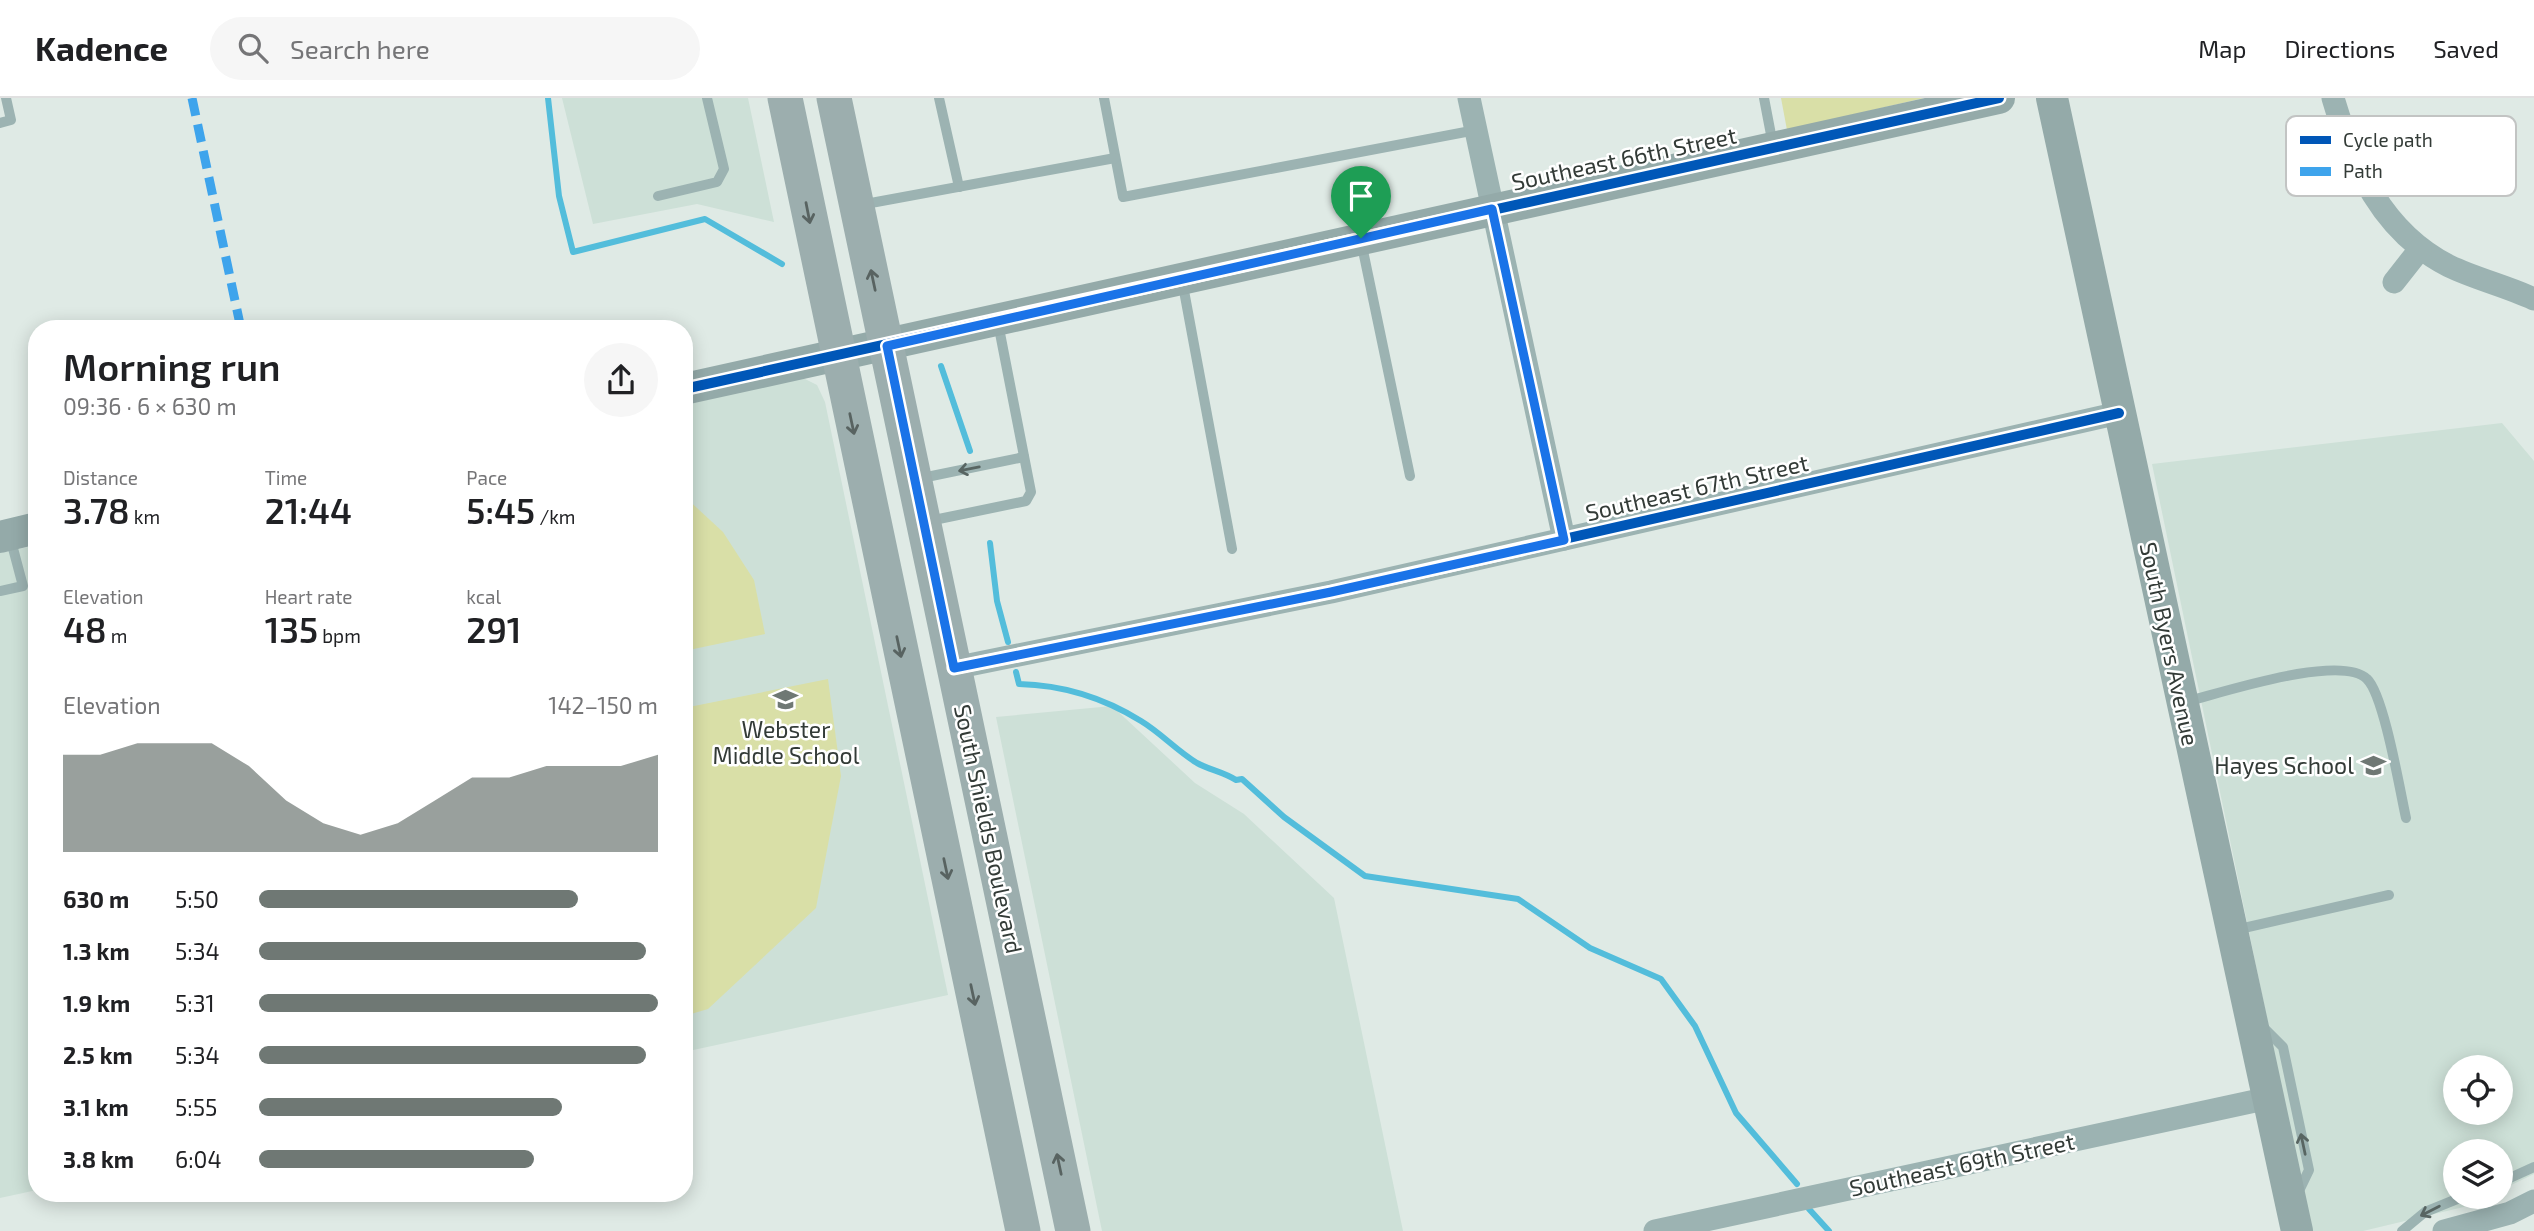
<!DOCTYPE html>
<html lang="en">
<head>
<meta charset="utf-8">
<style>
  body { margin:0; font-family:"Exo 2",sans-serif; background:#f6f6f6; color:#202124; height:100vh; display:flex; flex-direction:column; font-size:26px; white-space:nowrap }
  * { box-sizing:border-box; margin:0 }
  p { font-size:23px; color:#757577 }
  .icon { flex:none; width:38px; height:38px; fill:none; stroke:currentColor; stroke-width:2; stroke-linecap:round; stroke-linejoin:round }
  .map { position:relative; flex:1; overflow:hidden }
  .sheet { position:absolute; left:28px; top:222px; width:665px; height:882px; display:flex; flex-direction:column; background:#fff; border-radius:28px; box-shadow:0 4px 18px #0003 }
  .sheet>* { flex:none }
  .tools { position:absolute; left:2443px; top:957px; display:grid; gap:14px }
  .tools a { display:grid; place-items:center; width:70px; height:70px; border-radius:50%; background:#fff; box-shadow:0 4px 18px #0003; font-size:35px }
  .pin { position:absolute; display:grid; place-items:center; width:60px; height:60px; color:#fff; margin:-72px -30px; border-radius:50% 50% 50% 0; rotate:-45deg; box-shadow:0 0 7px #0007 }
  .pin .icon { rotate:45deg }
  .round { display:grid; place-items:center; flex:none; width:74px; height:74px; border-radius:37px; background:#f6f6f6 }
  .headline { display:flex; align-items:center; justify-content:space-between; height:119px; padding:0 35px }
  h1 { font-size:38px; font-weight:600; line-height:52px }
  .metrics { display:grid; grid-template-columns:repeat(3,1fr); gap:10px; height:119px; padding:7px 35px }
  .metrics div { display:grid; align-content:center }
  .metrics b { font-size:35px; font-weight:600 }
  .metrics small { font-size:19px; font-weight:400 }
  .metrics p { font-size:19px }
  .chart { height:196px; padding:14px 35px }
  .chart p { display:flex; justify-content:space-between }
  .chart svg { width:100%; height:126px; margin-top:7px; fill:#6f7874; opacity:.7 }
  ul { padding:0 35px; list-style:none; font-size:23px }
  li { display:grid; grid-template-columns:112px 84px 1fr; align-items:center; height:52px }
  li i { height:18px; border-radius:9px; background:#6f7874 }
  header { display:flex; align-items:center; gap:42px; box-sizing:border-box; height:98px; padding:0 35px; background:#fff; border-bottom:2px solid #e0e0e0 }
  header strong { font-size:33px }
  nav { display:flex; gap:38px; margin-inline-start:auto; font-size:24px }
  .search { width:490px; height:63px; background:#f6f6f6; display:flex; align-items:center; gap:18px; box-sizing:border-box; padding:0 24px; border-radius:38px; color:#757577; font-size:26px }
  .map>svg:first-child { display:block }
</style>
</head>
<body>
<header>
<strong>Kadence</strong>
<div class="search"><svg class="icon" aria-label="search" viewBox="0 0 24 24"><circle cx="10" cy="10" r="6"/><path d="M15 15l6 6"/></svg>Search here</div>
<nav><a>Map</a><a>Directions</a><a>Saved</a></nav>
</header>
<div class="map">
<svg width="2534" height="1133" viewBox="0 0 2534 1133">
  <rect width="100%" height="100%" fill="#dfeae5"/>
  <!-- built -->
  <g fill="#cde0d7" fill-rule="evenodd">
    <polygon points="562,0 748,0 774,124 697,106 593,126"/>
    <polygon points="803,280 817,287 825,304 948,897 684,954 684,306"/>
    <path d="M2502,325L2534,363V1076L2501,1092V1054H2455V1099H2488L2472,1107L2363,1133H2311L2152,366ZM2455,970H2501V1015H2455Z"/>
    <polygon points="37,447 37,1092 0,1100 0,455"/>
    <polygon points="1112,608 1195,685 1244,716 1334,800 1403,1133 1102,1133 996,619"/>
  </g>
  <!-- green -->
  <g fill="#d9dfa7">
    <polygon points="1781,0 1924,0 1787,32"/>
    <polygon points="684,398 723,434 754,482 765,536 684,553"/>
    <polygon points="828,581 841,678 816,810 708,911 684,918 684,610"/>
  </g>
  <g fill="none" stroke-linecap="round" stroke-linejoin="round">
    <!-- stream -->
    <g stroke="#53bddb" stroke-width="6">
      <polyline points="548,0 559,98 573,154 705,121 782,166"/>
      <polyline points="941,268 970,353"/>
      <polyline points="990,445 997,503 1008,544"/>
      <path d="M1016,574L1019,586C1062,587 1104,600 1141,623C1161,635 1177,653 1197,665C1210,672 1224,674 1236,682L1242,681L1284,719L1365,778L1518,801L1590,850L1661,881L1695,928L1736,1015L1797,1086"/>
      <polyline points="1809,1111 1829,1133"/>
    </g>
    <!-- lane -->
    <g stroke="#9cb3b2" stroke-width="10">
      <polyline points="939,0 959,89"/>
      <polyline points="1104,0 1123,99 1476,32"/>
      <polyline points="1764,0 1773,47"/>
      <polyline points="0,25 11,22 6,0"/>
      <polyline points="658,98 717,84 724,71 707,0"/>
      <polyline points="860,107 1115,60"/>
      <polyline points="1361,143 1410,378"/>
      <polyline points="1182,182 1232,451"/>
      <polyline points="917,381 1024,359"/>
      <polyline points="929,423 1026,403 1031,394 998,225"/>
      <polyline points="0,493 23,488 10,439"/>
      <path d="M2185,604C2221,595 2341,555 2367,581C2384,597 2400,693 2406,720"/>
      <polyline points="2235,832 2389,797"/>
      <polyline points="2262,928 2283,949 2309,1072 2297,1097"/>
      <polyline points="2501,1084 2534,1069"/>
      <polyline points="2402,1133 2425,1114 2462,1099"/>
    </g>
    <!-- street -->
    <g stroke="#9cb3b2" stroke-width="23">
      <polyline points="1469,0 1564,441"/>
      <path d="M2333,0C2353,68 2382,134 2449,168C2476,181 2506,188 2534,201"/>
      <polyline points="2394,184 2420,151"/>
      <polyline points="954,570 1331,494 2119,315"/>
      <polyline points="1655,1133 2269,1000"/>
      <polyline points="2444,1133 2510,1115 2534,1103"/>
    </g>
    <!-- secondary -->
    <g stroke="#94aaa9" stroke-width="32">
      <polyline points="2052,0 2297,1133"/>
      <polyline points="684,291 1999,0"/>
      <polyline points="0,439 37,430"/>
    </g>
    <!-- primary -->
    <g stroke="#9caeae" stroke-width="35">
      <polyline points="785,0 1023,1133"/>
      <polyline points="834,0 1073,1133"/>
    </g>
    <!-- quiet -->
    <polyline stroke="#3ea4ec" stroke-width="9" stroke-dasharray="18 9" stroke-linecap="butt" points="192,0 241,231"/>
    <defs>
      <g id="cycleway">
        <polyline points="684,291 1999,0"/>
        <polyline points="954,570 1331,494 2119,315"/>
      </g>
    </defs>
    <!-- cycleway casing -->
    <use href="#cycleway" stroke="#fff" stroke-width="15"/>
    <!-- cycleway -->
    <use href="#cycleway" stroke="#0057b8" stroke-width="10"/>
  </g>
  <!-- one-way arrows -->
  <defs><path id="oneway-shaft" d="M-6 0H5M1.5-3L5.5 0L1.5 3" fill="none" stroke-width="1.6" stroke-linecap="round" stroke-linejoin="round" transform="scale(1.75)"/></defs>
  <g stroke="#586361">
    <use href="#oneway-shaft" transform="translate(808 115) rotate(79)"/>
    <use href="#oneway-shaft" transform="translate(873 182) rotate(-102)"/>
    <use href="#oneway-shaft" transform="translate(852 326) rotate(78)"/>
    <use href="#oneway-shaft" transform="translate(899 549) rotate(78)"/>
    <use href="#oneway-shaft" transform="translate(946 771) rotate(78)"/>
    <use href="#oneway-shaft" transform="translate(973 897) rotate(78)"/>
    <use href="#oneway-shaft" transform="translate(1059 1066) rotate(-102)"/>
  </g>
  <g stroke="#586562">
    <use href="#oneway-shaft" transform="translate(969 371) rotate(169)"/>
    <use href="#oneway-shaft" transform="translate(2303 1046) rotate(-102)"/>
    <use href="#oneway-shaft" transform="translate(2430 1113) rotate(153)"/>
  </g>
  <g fill="none" stroke-linecap="round" stroke-linejoin="round">
    <defs>
      <polygon id="route" points="1492,111 1564,442 1331,494 954,570 887,248"/>
    </defs>
    <!-- route casing -->
    <use href="#route" stroke="#fff" stroke-width="14"/>
    <!-- route -->
    <use href="#route" stroke="#1a73e8" stroke-width="9"/>
  </g>
  <!-- icons -->
  <defs>
    <symbol id="school-bare" viewBox="-9 -9 18 18"><path d="M0-5L7-2L0 1L-7-2ZM-4 1L0 2.5L4 1V4Q0 6-4 4Z" fill="#6f7874" stroke="#fff" stroke-width="2.5" paint-order="stroke"/></symbol>
  </defs>
  <g fill-rule="evenodd">
    <use href="#school-bare" x="768" y="584" width="35" height="35"/>
    <use href="#school-bare" x="2356" y="650" width="35" height="35"/>
  </g>
  <g text-anchor="middle" stroke-width="5" stroke-linejoin="round" paint-order="stroke">
    <!-- street labels -->
    <g font-size="23" fill="#333b37" stroke="#fff">
      <text transform="translate(1624 61) rotate(-12)" y="8">Southeast 66th Street</text>
      <text transform="translate(1697 390) rotate(-13)" y="8">Southeast 67th Street</text>
      <text transform="translate(2169 546) rotate(78)" y="8">South Byers Avenue</text>
      <text transform="translate(988 731) rotate(78)" y="8">South Shields Boulevard</text>
      <text transform="translate(1962 1067) rotate(-12)" y="8">Southeast 69th Street</text>
    </g>
    <!-- poi labels -->
    <g font-size="23" fill="#333b37" stroke="#fff">
      <text x="786" y="640">Webster<tspan x="786" dy="26">Middle School</tspan></text>
      <text x="2354" y="676" text-anchor="end">Hayes School</text>
    </g>
  </g>
  <!-- legend -->
  <rect x="2286" y="18" width="230" height="80" rx="10" fill="#fff" stroke="#c2c4c3" stroke-width="2"/>
  <rect x="2300" y="38" width="31" height="8" fill="#0057b8"/>
  <rect x="2300" y="69" width="31" height="9" fill="#3ea4ec"/>
  <g font-size="19" fill="#333b37">
    <text x="2343" y="49">Cycle path</text>
    <text x="2343" y="80">Path</text>
  </g>
</svg>
<div class="tools">
<a><svg class="icon" aria-label="locate" viewBox="0 0 24 24"><circle cx="12" cy="12" r="6"/><path d="M12 2v4M12 18v4M2 12h4M18 12h4"/></svg></a>
<a><svg class="icon" aria-label="layers" viewBox="0 0 24 24"><path d="M12 4l9 5-9 5-9-5zM3 14l9 5 9-5"/></svg></a>
</div>
<div class="pin" style="left:1361px;top:140px;background:#1e9e55"><svg class="icon" aria-label="arrive" viewBox="0 0 24 24"><path d="M6 21V4h12l-3 4 3 4H6"/></svg></div>
<section class="sheet">
<div class="headline"><div><h1>Morning run</h1><p>09:36 · 6 × 630 m</p></div><a class="round"><svg class="icon" aria-label="share" viewBox="0 0 24 24"><path d="M12 15V3M7 8l5-5 5 5M5 13v7h14v-7"/></svg></a></div>
<div class="metrics">
<div><p>Distance</p><b>3.78<small> km</small></b></div>
<div><p>Time</p><b>21:44</b></div>
<div><p>Pace</p><b>5:45<small> /km</small></b></div>
</div>
<div class="metrics">
<div><p>Elevation</p><b>48<small> m</small></b></div>
<div><p>Heart rate</p><b>135<small> bpm</small></b></div>
<div><p>kcal</p><b>291</b></div>
</div>
<div class="chart"><p><span>Elevation</span>142–150 m</p>
<svg viewBox="0 0 160 44" preserveAspectRatio="none"><path d="M0 44V10L10 10L20 6L30 6L40 6L50 14L60 26L70 34L80 38L90 34L100 26L110 18L120 18L130 14L140 14L150 14L160 10V44z"/></svg>
</div>
<ul>
<li><b>630 m</b>5:50<i style="width:80%"></i></li>
<li><b>1.3 km</b>5:34<i style="width:97%"></i></li>
<li><b>1.9 km</b>5:31<i style="width:100%"></i></li>
<li><b>2.5 km</b>5:34<i style="width:97%"></i></li>
<li><b>3.1 km</b>5:55<i style="width:76%"></i></li>
<li><b>3.8 km</b>6:04<i style="width:69%"></i></li>
</ul>
</section>
</div>
</body>
</html>
